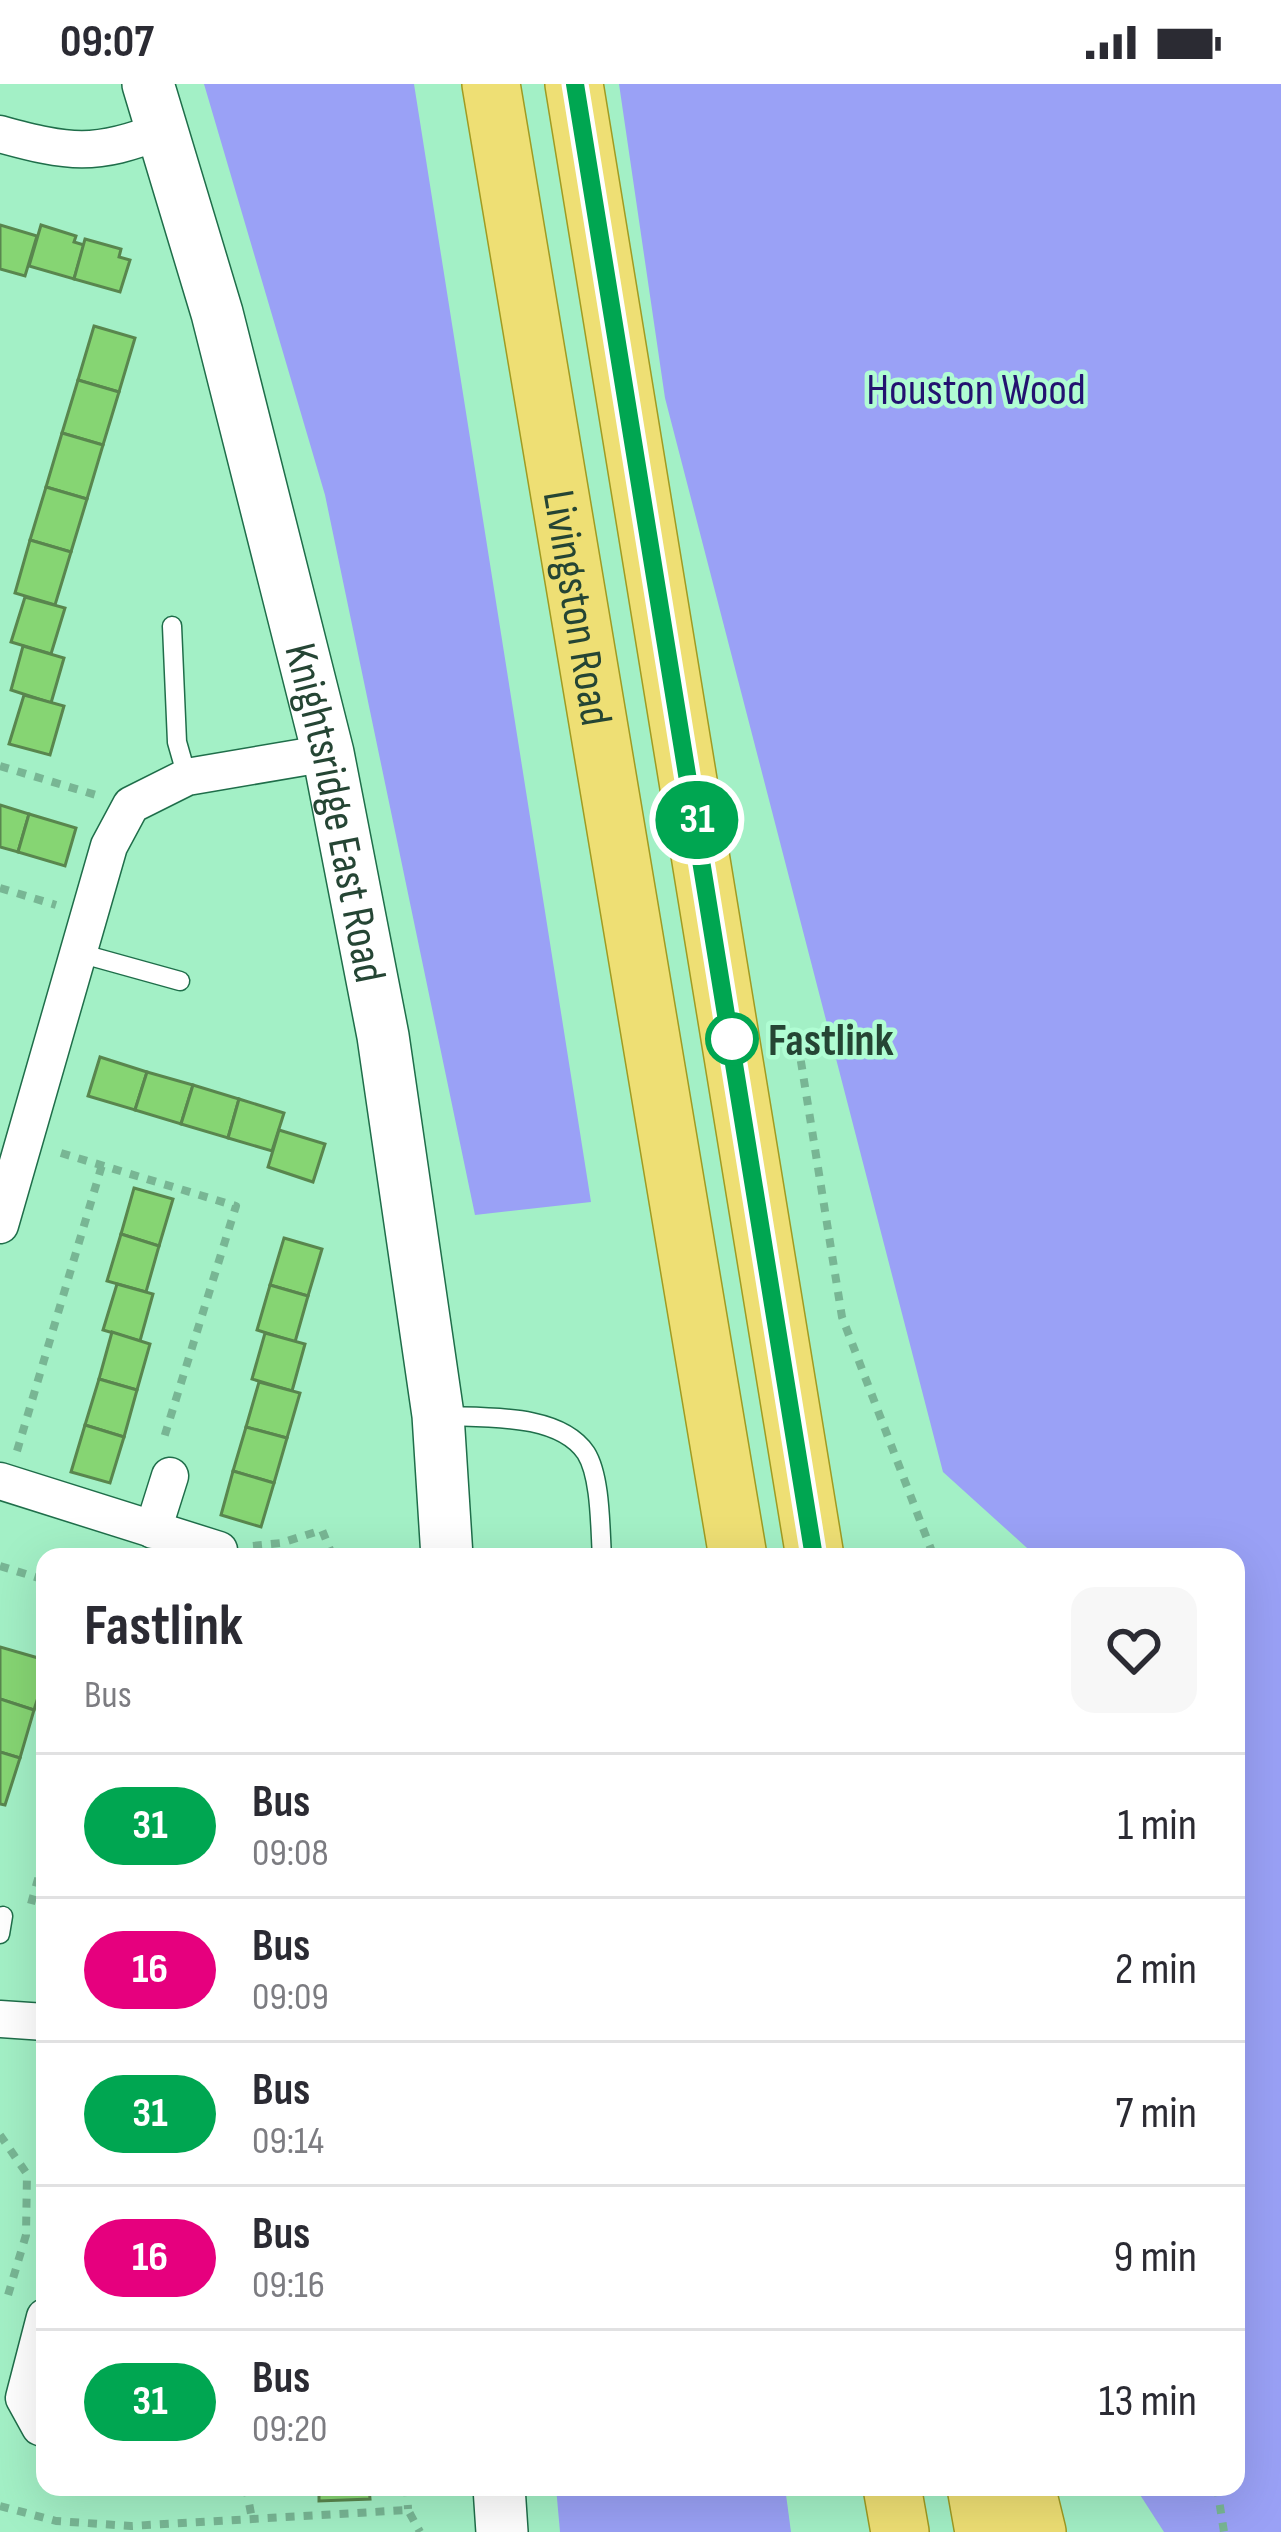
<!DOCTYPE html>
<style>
:root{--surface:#fff;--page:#f7f7f7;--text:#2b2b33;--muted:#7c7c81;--line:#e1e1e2}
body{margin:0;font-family:"Sofia Sans Condensed",sans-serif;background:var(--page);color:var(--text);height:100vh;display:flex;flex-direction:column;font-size:45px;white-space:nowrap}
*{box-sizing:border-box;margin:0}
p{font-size:39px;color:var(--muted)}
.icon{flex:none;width:66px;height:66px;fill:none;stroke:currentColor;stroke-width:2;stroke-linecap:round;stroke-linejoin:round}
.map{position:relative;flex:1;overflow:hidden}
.drawer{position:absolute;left:36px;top:1464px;width:1209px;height:948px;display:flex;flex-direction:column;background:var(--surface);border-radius:24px;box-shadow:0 12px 48px #0002}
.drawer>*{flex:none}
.badge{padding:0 24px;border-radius:39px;font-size:42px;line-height:78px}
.map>.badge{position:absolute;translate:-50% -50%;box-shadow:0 0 0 6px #fff}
.round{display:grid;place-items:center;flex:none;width:126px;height:126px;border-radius:24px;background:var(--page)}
.summary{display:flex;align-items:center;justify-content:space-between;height:204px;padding:0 48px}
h1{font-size:57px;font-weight:700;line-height:90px}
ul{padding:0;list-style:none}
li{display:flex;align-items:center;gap:36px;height:144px;padding:0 48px;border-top:3px solid var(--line)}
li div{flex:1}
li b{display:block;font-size:45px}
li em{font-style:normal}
li .badge{min-width:132px;font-weight:700;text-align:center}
.status{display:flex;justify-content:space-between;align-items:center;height:84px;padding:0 60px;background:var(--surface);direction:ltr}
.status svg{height:33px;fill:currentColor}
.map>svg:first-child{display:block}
.forest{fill:#9aa1f6}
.building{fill:#86d573;stroke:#59864e;stroke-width:3}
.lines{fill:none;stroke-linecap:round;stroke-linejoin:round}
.lane-casing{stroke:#1f6e4a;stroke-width:21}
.street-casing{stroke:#1f6e4a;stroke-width:39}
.secondary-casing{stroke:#1f6e4a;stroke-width:54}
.primary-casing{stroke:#a09b22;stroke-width:60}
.path{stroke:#78b694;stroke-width:8;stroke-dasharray:9 9;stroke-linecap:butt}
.lane{stroke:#fff;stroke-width:18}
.street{stroke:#fff;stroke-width:36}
.secondary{stroke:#fff;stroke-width:51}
.primary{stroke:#eedf74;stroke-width:57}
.line-casing{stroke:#fff;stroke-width:27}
.line{stroke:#00a651;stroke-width:18}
.stop-dot{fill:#fff;stroke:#00a651;stroke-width:6}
.labels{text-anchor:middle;stroke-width:9;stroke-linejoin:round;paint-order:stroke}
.park-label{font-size:45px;fill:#231270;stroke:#b0fdd3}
.street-label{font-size:45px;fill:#254534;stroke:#b0fdd3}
.stop-label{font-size:45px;font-weight:bold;fill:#254534;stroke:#b0fdd3;text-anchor:start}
</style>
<div class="status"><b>09:07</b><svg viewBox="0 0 49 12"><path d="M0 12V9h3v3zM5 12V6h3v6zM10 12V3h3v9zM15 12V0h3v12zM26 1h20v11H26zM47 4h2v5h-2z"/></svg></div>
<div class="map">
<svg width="1281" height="2448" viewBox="0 0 1281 2448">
<rect width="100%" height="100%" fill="#a3f0c6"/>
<g class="forest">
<path d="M204,0H414L591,1118L475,1131L325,411Z"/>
<path d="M619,0H1281V2448H1164L1135,2403H1236V1473H1037L943,1388L665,314Z"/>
<path d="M556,2403H785L791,2448H560Z"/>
</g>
<g class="building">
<path d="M0,141L37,152L25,192L0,185Z"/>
<path d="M41,141L76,152L74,158L84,161L74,195L29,182Z"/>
<path d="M85,155L121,165L119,173L130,176L120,208L74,195Z"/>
<path d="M94,242L135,254L119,308L78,296Z"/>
<path d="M78,296L119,308L103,361L62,349Z"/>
<path d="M62,349L103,361L87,415L46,403Z"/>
<path d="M46,403L87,415L71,468L30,456Z"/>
<path d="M30,456L71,468L55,521L15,509Z"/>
<path d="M25,513L65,524L51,570L11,558Z"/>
<path d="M23,562L64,574L51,619L11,606Z"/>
<path d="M24,611L64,622L50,671L9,660Z"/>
<path d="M0,721L29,730L18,768L0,763Z"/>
<path d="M29,730L76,744L65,782L18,768Z"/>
<path d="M100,973L147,988L135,1026L88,1012Z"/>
<path d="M147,988L193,1001L181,1040L135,1026Z"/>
<path d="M193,1001L239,1015L228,1054L181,1040Z"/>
<path d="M239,1015L284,1029L272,1067L228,1054Z"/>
<path d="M279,1046L325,1060L313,1098L268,1083Z"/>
<path d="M134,1104L173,1115L159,1162L121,1150Z"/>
<path d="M121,1150L159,1162L146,1208L107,1197Z"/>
<path d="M284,1154L322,1165L308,1212L270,1201Z"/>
<path d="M117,1200L153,1210L140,1257L103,1246Z"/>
<path d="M270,1201L308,1212L295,1258L257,1246Z"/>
<path d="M112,1248L150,1260L137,1306L99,1295Z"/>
<path d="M265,1249L305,1260L292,1307L252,1295Z"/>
<path d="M99,1295L137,1306L124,1353L85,1341Z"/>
<path d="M259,1298L300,1309L287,1354L246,1343Z"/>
<path d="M85,1341L124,1353L110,1399L71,1388Z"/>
<path d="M246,1343L287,1354L274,1399L233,1387Z"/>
<path d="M233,1387L274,1399L261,1443L221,1431Z"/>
<path d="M0,1563L45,1576V1591L34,1626L0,1615Z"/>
<path d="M0,1615L34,1626L20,1674L0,1668Z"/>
<path d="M0,1668L20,1674L5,1721L0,1720Z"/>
<path d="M319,2403H369L370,2415L319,2417Z"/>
</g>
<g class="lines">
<defs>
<g id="lane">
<path d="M172,542L177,658L187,693"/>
<path d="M79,869L180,897"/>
<path d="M443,1332C486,1334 559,1329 586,1369C601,1393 600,1445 602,1473"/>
<path d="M0,1850L3,1832"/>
</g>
<g id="street">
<path d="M0,50C69,69 95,73 163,46"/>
<path d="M0,1141L109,762L131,721L187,693L328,669"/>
<path d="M0,1397L219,1466"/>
<path d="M153,1446L170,1392"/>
<path d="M0,1935L45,1938"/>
<path d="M45,2233L24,2314L40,2343L45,2345"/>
</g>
<g id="secondary">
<path id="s1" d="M148,0L217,229L328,669L383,952L438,1331L447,1473"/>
<path d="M499,2403L502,2448"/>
</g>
<g id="primary">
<path id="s2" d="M491,0L738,1473"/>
<path d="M574,0L815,1473"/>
<path d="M892,2403L900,2448"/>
<path d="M976,2403L984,2448"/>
<path d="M1026,2403L1037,2448"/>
</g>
</defs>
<use href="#lane" class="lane-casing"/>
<use href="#street" class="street-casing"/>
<use href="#secondary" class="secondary-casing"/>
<use href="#primary" class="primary-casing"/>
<g class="path">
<path d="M0,682L96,711"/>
<path d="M0,804L56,821"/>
<path d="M798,959L842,1233L934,1473"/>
<path d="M61,1069L236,1122L163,1357"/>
<path d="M17,1367L102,1081"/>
<path d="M253,1462L281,1459L322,1446L333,1473"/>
<path d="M0,1482L45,1496"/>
<path d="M31,1820L45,1770"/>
<path d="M0,2051L27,2090L26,2151L6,2218"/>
<path d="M246,2403L252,2435"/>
<path d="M407,2403L408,2425"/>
<path d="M1217,2403L1224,2448"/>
<path d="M0,2422L56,2437L131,2442L408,2426L420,2448"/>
</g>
<use href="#lane" class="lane"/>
<use href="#street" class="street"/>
<use href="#secondary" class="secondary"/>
<use href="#primary" class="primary"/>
</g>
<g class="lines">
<defs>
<path id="line" d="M575,0L814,1473"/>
</defs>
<use href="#line" class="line-casing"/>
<use href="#line" class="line"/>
</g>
<circle class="stop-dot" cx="732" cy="955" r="24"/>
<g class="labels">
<g class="park-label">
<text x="976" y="320">Houston Wood</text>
</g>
<g class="street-label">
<text dy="16" stroke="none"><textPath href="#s2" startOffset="531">Livingston Road</textPath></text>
<text dy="16" stroke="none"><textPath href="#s1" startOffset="753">Knightsridge East Road</textPath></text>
</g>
<g class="stop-label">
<text x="768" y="971">Fastlink</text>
</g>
</g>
</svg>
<b class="badge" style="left:697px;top:736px;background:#00a651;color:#fff">31</b>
<section class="drawer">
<div class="summary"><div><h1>Fastlink</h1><p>Bus</p></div><a class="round"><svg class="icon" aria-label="heart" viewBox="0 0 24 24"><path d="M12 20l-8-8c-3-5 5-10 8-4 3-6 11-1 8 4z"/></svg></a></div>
<ul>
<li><span class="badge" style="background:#00a651;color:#fff">31</span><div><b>Bus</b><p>09:08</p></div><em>1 min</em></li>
<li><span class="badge" style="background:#e6007e;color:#fff">16</span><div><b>Bus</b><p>09:09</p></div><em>2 min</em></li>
<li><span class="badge" style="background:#00a651;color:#fff">31</span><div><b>Bus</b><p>09:14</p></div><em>7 min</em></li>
<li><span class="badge" style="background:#e6007e;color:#fff">16</span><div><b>Bus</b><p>09:16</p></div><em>9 min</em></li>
<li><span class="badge" style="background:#00a651;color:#fff">31</span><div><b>Bus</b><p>09:20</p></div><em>13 min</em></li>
</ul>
</section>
</div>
